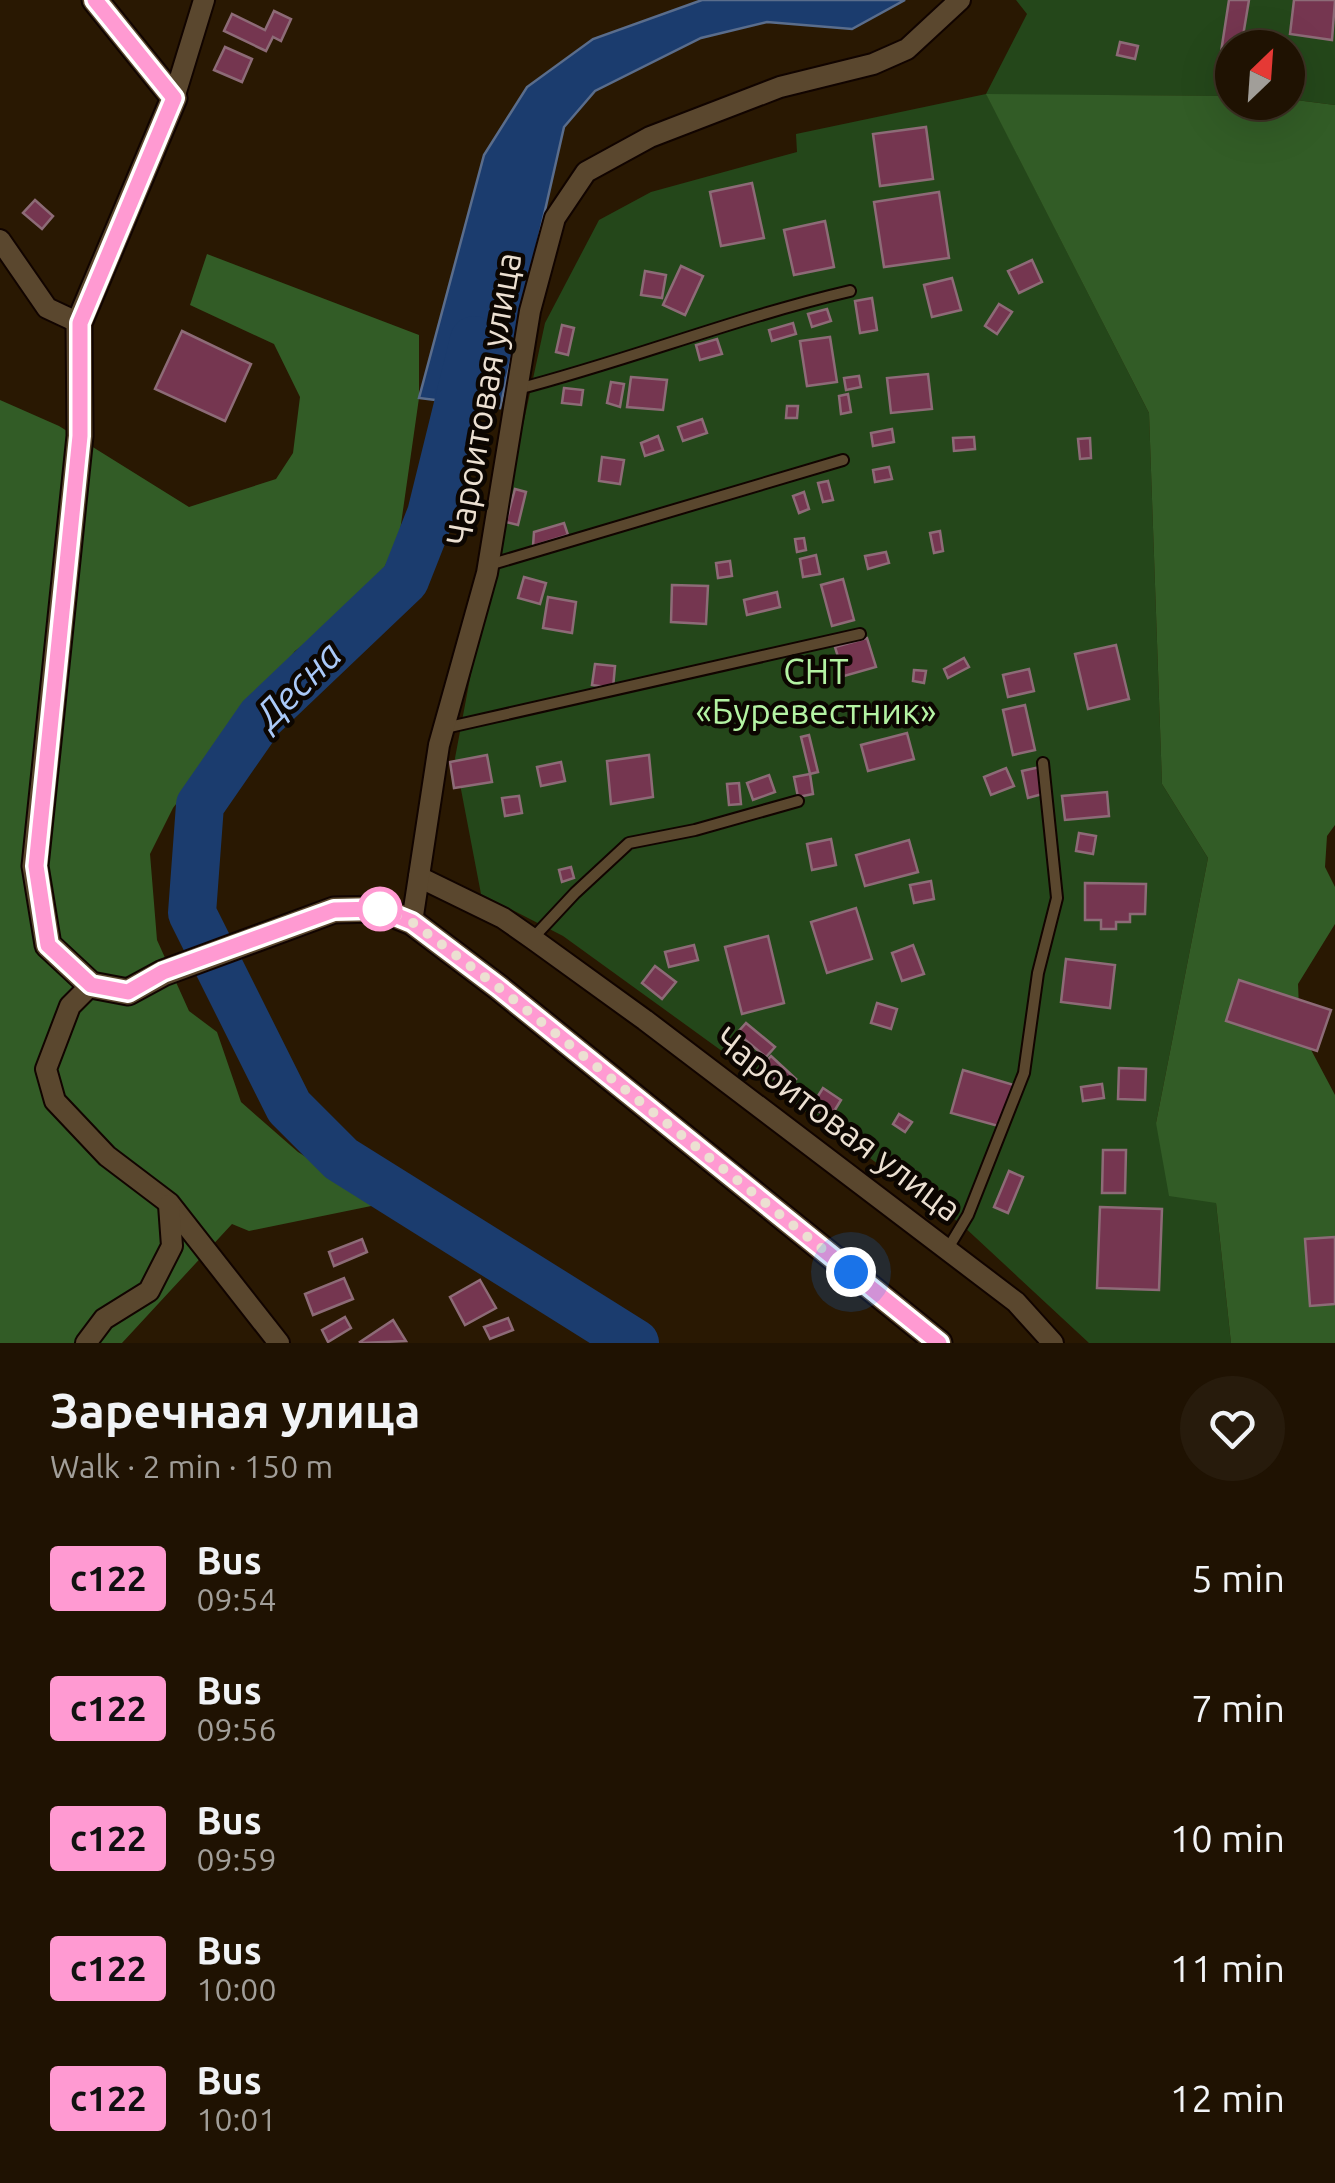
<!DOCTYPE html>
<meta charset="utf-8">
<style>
:root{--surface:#1f1202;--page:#271b0c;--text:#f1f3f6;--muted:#a19e99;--line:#3c3224}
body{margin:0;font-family:Ubuntu,sans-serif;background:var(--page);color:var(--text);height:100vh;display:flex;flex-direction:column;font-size:38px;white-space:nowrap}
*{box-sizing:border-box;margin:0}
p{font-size:32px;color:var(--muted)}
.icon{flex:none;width:55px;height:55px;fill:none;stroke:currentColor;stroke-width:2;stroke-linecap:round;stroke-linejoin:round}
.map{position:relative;height:1343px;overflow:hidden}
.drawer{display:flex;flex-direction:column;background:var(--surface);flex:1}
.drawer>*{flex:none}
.badge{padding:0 20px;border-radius:8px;font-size:35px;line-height:65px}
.needle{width:65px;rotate:25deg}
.buttons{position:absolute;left:1215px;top:30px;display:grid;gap:20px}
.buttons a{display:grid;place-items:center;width:90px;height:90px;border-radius:50%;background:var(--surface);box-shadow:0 10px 40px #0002,0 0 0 2px var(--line);font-size:50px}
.you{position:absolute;width:50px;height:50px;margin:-25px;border:8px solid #fff;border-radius:50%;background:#1a73e8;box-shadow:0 0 0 15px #1a73e833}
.map>.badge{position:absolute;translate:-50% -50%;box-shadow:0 0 0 5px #fff}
.round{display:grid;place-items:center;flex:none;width:105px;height:105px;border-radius:52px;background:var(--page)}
.summary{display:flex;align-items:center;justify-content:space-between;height:170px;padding:0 50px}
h1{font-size:48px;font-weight:700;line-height:75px}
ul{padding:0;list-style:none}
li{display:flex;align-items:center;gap:30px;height:130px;padding:0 50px}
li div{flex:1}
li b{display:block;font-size:38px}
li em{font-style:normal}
li .badge{min-width:110px;font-weight:700;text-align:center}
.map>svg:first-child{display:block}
.green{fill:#24471a}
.forest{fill:#325c26}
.water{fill:#1b3c6e;stroke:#5a6d8c;stroke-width:2.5}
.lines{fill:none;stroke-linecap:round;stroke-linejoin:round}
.river{stroke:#1b3c6e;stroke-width:48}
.building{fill:#753650;stroke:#8d6b77;stroke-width:2.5}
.service-casing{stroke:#110400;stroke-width:14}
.minor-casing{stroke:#110400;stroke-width:24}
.tertiary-casing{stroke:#110400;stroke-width:29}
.service{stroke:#5a472e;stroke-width:10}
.minor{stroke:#5a472e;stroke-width:20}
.tertiary{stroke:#5a472e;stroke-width:25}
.line-casing{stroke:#fff;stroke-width:22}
.line{stroke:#ff9ad2;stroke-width:15}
.walk{stroke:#ece0d2;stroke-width:10;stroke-dasharray:0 18}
.stop-dot{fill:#fff;stroke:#ff9ad2;stroke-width:5}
.labels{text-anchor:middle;stroke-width:9;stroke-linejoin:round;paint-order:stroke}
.street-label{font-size:35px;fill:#ece0d2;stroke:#0c0601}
.park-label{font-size:35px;fill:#b4f3a3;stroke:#0c0601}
.water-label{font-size:38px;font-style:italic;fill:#aac9f8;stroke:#0c0601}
</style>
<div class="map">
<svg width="1335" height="1343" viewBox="0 0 1335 1343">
<rect width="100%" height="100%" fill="#291802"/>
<path class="green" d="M1016,0H1335V105L1288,99V48H1232V96L987,95L1149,413L1162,784L1208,858L1156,1123L1216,1203L1231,1343H1089L961,1224L563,936L481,894L455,758L481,620L545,323L599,220L651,192L797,152L796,134L986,94L1027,14Z"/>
<g class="forest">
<path d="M986,94L1232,96V102H1288V99L1335,105V825L1327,836L1325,867L1335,887V924L1298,984L1300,1029L1335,1095V1343H1231L1216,1203L1169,1196L1156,1123L1208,858L1162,784L1149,413Z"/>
<path d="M207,254L419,335V398L399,538L370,596L295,651L173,808L150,854L157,940L189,1011L217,1032L241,1102L298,1152L381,1204L249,1231L232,1224L122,1343H0V400L59,426L189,507L276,479L293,453L300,397L274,344L190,305Z"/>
</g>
<path class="water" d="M702,0H905L852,29L767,22L701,38L595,91L564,127L500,408L419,398L484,155L527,87L593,39Z"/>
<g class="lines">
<path class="river" d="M474,340L431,514L405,580L261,717L200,805L192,913L289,1107L341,1159L635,1343"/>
</g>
<g class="building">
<path d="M1229,0H1249L1241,48H1232V54L1221,52Z"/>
<path d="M1294,0H1335L1332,40L1290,34Z"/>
<path d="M274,11L291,19L281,41L273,37L266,51L224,31L232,14L265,30Z"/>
<path d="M1120,42L1138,46L1135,59L1117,55Z"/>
<path d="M225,47L252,59L242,82L214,70Z"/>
<path d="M926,127L933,179L880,186L873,134Z"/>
<path d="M752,183L764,238L721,246L710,192Z"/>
<path d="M939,192L949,258L884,267L874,202Z"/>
<path d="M35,200L53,216L42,229L23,213Z"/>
<path d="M825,221L834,267L794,275L784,230Z"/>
<path d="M1032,260L1042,282L1019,293L1008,271Z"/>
<path d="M681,266L703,276L685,315L663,305Z"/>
<path d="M645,271L666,275L662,298L641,295Z"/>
<path d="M952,278L961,310L932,317L924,285Z"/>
<path d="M872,298L877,330L860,333L855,301Z"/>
<path d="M999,304L1012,312L997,334L985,326Z"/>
<path d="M827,309L831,321L812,327L808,314Z"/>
<path d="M793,323L796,334L772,341L769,330Z"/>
<path d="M562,325L574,328L568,355L556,352Z"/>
<path d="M182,331L251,364L225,421L155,389Z"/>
<path d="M830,337L837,382L807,386L800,341Z"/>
<path d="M717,339L722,354L700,360L696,345Z"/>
<path d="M928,374L932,409L891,413L887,378Z"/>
<path d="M859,376L861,387L846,390L844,378Z"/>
<path d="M631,377L667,380L663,410L627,407Z"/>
<path d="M611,382L624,384L620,407L607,403Z"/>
<path d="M564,388L583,390L581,405L562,403Z"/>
<path d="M848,394L851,412L841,414L839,396Z"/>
<path d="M787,406H798L797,418H786Z"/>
<path d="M702,419L707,433L683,441L678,427Z"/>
<path d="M892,429L894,442L873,446L871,433Z"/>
<path d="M658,436L663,450L645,456L641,443Z"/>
<path d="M974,437L975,449L954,451L953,438Z"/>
<path d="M1090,438L1091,458L1080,459L1078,439Z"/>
<path d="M602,457L624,460L620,484L599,481Z"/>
<path d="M889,467L892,479L875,482L873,470Z"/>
<path d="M828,481L833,500L823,502L818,483Z"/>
<path d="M515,489L526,492L518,525L506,522Z"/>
<path d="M804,492L809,509L799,513L793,496Z"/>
<path d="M564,523L568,535L533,546L534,532Z"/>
<path d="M940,531L943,551L934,553L930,533Z"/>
<path d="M804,538L806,550L797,552L795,539Z"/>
<path d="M886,552L889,563L868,569L865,556Z"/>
<path d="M816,555L820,574L803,577L800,559Z"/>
<path d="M730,561L732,576L718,578L716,563Z"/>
<path d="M524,577L546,583L540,604L518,598Z"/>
<path d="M843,579L854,620L832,626L821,585Z"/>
<path d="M672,585L708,586L706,624L671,622Z"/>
<path d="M777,592L780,607L747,615L744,600Z"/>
<path d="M548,597L576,602L572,633L543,628Z"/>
<path d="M867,638L876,667L844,676L835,647Z"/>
<path d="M1116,645L1129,699L1088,709L1075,654Z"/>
<path d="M964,658L969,667L948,678L944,669Z"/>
<path d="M595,664L615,666L613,688L592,685Z"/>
<path d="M1029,669L1034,691L1008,697L1003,675Z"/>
<path d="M914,670L926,671L924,683L913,681Z"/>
<path d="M1025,705L1035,750L1013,755L1003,710Z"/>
<path d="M907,733L914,759L868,771L861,745Z"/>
<path d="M809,735L818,772L810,774L801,737Z"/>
<path d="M487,755L492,782L454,788L450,762Z"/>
<path d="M649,755L653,797L611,804L607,761Z"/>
<path d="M561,762L565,781L541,786L537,767Z"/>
<path d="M1040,767L1046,793L1028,798L1022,771Z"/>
<path d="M1006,768L1014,786L991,795L984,777Z"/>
<path d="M810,774L813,794L798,797L794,777Z"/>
<path d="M769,775L775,792L753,800L747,783Z"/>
<path d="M739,783L741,804L729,805L727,784Z"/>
<path d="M1107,792L1109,816L1065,820L1062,796Z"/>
<path d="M519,796L522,813L505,816L502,798Z"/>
<path d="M1079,833L1096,836L1093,854L1076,851Z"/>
<path d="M831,839L836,865L812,870L807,844Z"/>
<path d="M909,840L918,872L865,886L856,855Z"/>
<path d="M571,867L574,878L562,882L559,870Z"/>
<path d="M931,881L934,899L914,903L910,885Z"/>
<path d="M1085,883L1146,884L1145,914H1130V922H1116V929H1101V920H1085Z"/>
<path d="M856,908L872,959L827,973L811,922Z"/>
<path d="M768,936L784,1003L742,1014L725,947Z"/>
<path d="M694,945L698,960L669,967L665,952Z"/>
<path d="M913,945L924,974L902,981L892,953Z"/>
<path d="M1066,959L1115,965L1110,1008L1061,1002Z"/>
<path d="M655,966L676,982L662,999L642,983Z"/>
<path d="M1239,980L1331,1010L1317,1051L1226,1021Z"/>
<path d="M877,1003L897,1009L891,1029L871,1023Z"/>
<path d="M746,1023L775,1047L766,1057L737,1033Z"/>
<path d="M771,1056L796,1079L785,1089L761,1067Z"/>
<path d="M1119,1068L1146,1069L1145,1100L1118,1099Z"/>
<path d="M963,1070L1014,1085L1002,1127L951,1113Z"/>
<path d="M1102,1084L1104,1098L1083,1101L1081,1087Z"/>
<path d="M823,1088L841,1100L830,1118L811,1107Z"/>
<path d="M899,1114L912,1122L905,1132L893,1124Z"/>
<path d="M1103,1150H1126L1125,1193H1102Z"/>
<path d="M1009,1171L1023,1177L1008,1213L994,1207Z"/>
<path d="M1100,1207L1162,1209L1159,1290L1097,1288Z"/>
<path d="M1335,1237V1304L1310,1306L1305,1239Z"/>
<path d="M362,1239L367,1252L334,1266L329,1252Z"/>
<path d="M344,1278L353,1299L313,1315L305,1294Z"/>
<path d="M480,1280L496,1308L465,1325L450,1297Z"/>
<path d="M345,1317L351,1328L328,1342L322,1330Z"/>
<path d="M508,1318L513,1330L490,1339L484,1327Z"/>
<path d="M393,1320L406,1341L361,1343L360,1342Z"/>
</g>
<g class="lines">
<defs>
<g id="service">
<path d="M518,389C630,360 738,317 850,291"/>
<path d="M489,565L843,460"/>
<path d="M445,728L860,634"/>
<path d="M533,938L575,893L629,843L695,830L798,801"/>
<path d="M947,1250L968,1215L1024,1073L1038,973L1057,898L1043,763"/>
</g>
<g id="minor">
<path d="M174,98L204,0"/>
<path d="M0,240L47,308L79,323"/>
<path d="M419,877L503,918L533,939L645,1020L1016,1302L1053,1343"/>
<path d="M412,922L439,745L487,573L530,311L555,218L586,172L650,137L780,87L873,64L907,49L960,0"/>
<path d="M91,985L70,1006L46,1069L55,1101L107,1156L169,1203L279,1343"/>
<path d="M86,1343L104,1319L149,1291L172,1246L169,1205"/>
</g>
<path id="tertiary" d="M95,0L174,98L79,323L80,436L35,866L48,945L91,985L128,992L163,973L334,910L380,909L412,922L498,987L939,1343"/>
</defs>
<use href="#service" class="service-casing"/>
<use href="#minor" class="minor-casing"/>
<use href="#tertiary" class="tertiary-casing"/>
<use href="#service" class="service"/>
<use href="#minor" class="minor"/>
<use href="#tertiary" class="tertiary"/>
</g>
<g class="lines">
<defs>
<path id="line" d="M95,0L174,98L80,323V436L36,866L48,945L91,985L128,992L163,972L334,910L380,909L412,922L498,987L939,1343"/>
</defs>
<use href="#line" class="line-casing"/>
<use href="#line" class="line"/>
<path class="walk" d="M380,909L412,922L498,987L851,1272"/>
</g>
<circle class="stop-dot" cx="380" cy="909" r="20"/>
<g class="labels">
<g class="street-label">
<text transform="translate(484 399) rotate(-80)" y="12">Чароитовая улица</text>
<text transform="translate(838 1124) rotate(37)" y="12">Чароитовая улица</text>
</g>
<g class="park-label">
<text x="816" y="684">СНТ<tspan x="816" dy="40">«Буревестник»</tspan></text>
</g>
<g class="water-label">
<text transform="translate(298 685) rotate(-45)" y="13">Десна</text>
</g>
</g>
</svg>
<div class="buttons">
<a><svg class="needle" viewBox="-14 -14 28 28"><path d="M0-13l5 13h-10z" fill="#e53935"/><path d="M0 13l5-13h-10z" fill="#a19e99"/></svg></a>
</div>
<div class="you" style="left:851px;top:1272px"></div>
</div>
<section class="drawer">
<div class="summary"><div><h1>Заречная улица</h1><p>Walk · 2 min · 150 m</p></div><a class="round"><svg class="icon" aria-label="heart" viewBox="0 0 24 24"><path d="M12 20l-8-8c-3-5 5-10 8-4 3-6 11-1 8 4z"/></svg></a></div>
<ul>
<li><span class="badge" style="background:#ff9ad2;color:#111">с122</span><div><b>Bus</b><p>09:54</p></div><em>5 min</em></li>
<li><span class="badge" style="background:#ff9ad2;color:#111">с122</span><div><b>Bus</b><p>09:56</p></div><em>7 min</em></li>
<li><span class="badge" style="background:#ff9ad2;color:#111">с122</span><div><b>Bus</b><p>09:59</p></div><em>10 min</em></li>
<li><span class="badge" style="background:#ff9ad2;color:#111">с122</span><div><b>Bus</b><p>10:00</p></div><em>11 min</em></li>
<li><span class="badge" style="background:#ff9ad2;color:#111">с122</span><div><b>Bus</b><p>10:01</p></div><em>12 min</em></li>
</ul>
</section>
